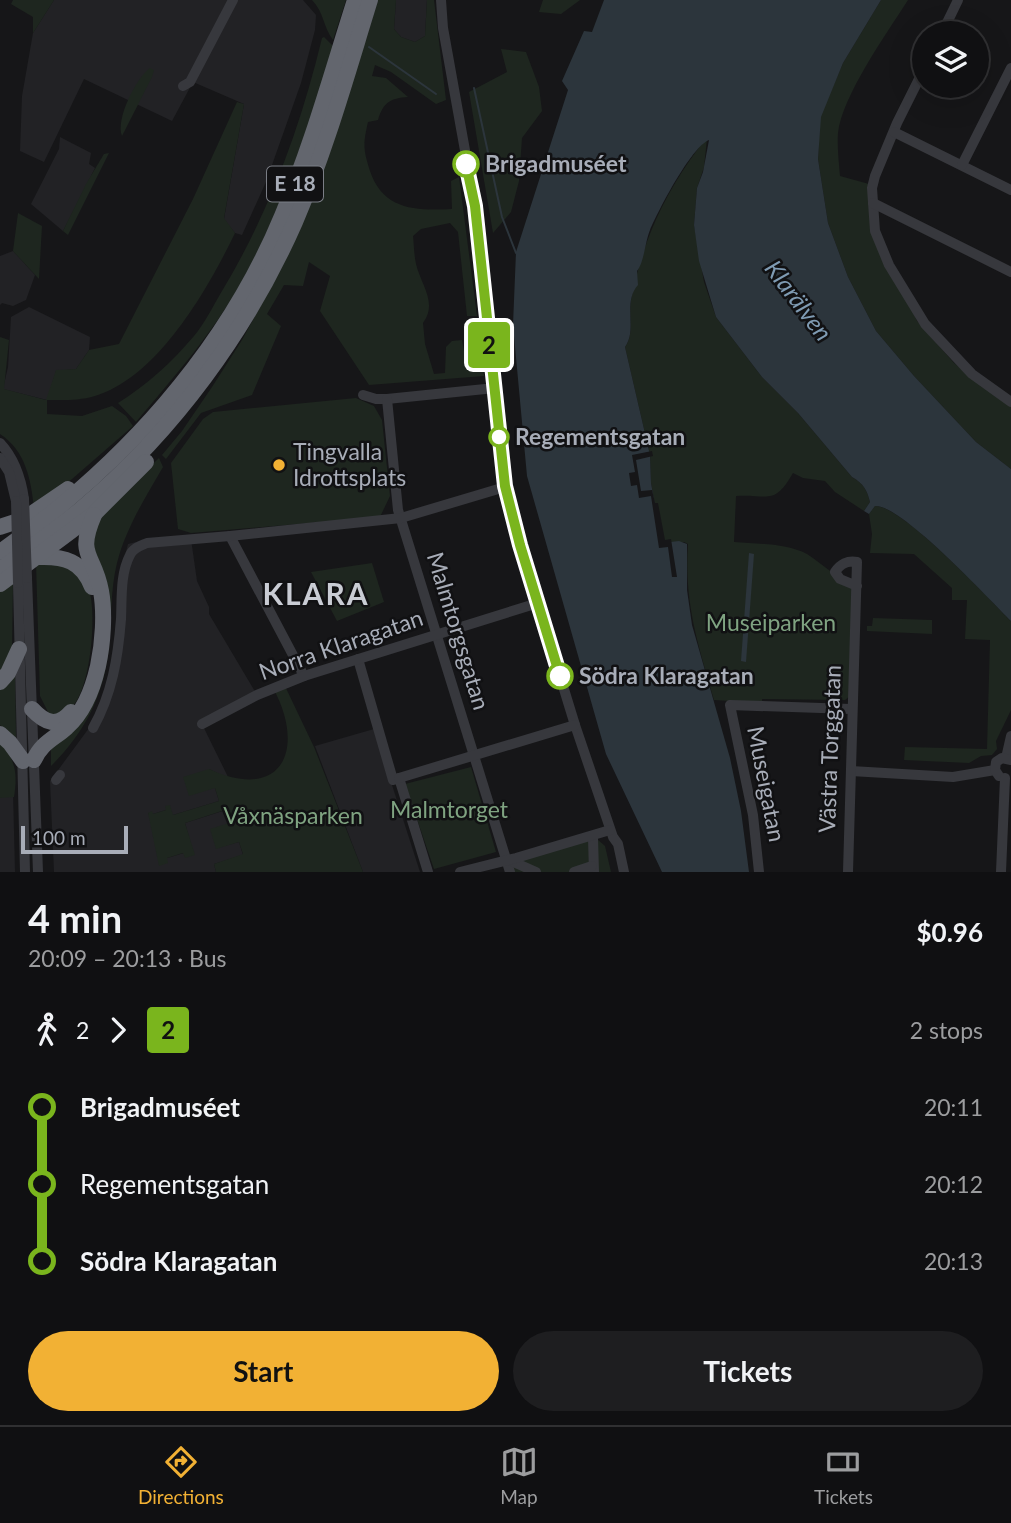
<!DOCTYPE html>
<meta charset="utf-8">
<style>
:root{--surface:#101012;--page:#1e1e20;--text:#f1f3f6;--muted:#9c9d9f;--line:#303032;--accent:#f2b134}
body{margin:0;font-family:Lato,sans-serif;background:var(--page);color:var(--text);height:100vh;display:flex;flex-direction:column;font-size:26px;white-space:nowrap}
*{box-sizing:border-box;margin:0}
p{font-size:23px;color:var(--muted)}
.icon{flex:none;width:38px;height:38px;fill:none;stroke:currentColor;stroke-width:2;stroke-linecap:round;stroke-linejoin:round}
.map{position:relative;height:872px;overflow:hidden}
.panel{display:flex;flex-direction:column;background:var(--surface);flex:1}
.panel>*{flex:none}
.badge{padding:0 14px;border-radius:5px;font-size:24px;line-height:46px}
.tools{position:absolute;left:912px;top:21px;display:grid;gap:14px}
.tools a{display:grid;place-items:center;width:77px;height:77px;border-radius:50%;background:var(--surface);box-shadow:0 7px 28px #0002,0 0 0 2px var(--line);font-size:35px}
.scale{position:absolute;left:21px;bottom:18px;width:107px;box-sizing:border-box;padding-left:7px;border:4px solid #a8adb8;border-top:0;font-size:19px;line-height:24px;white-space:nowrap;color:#a8adb8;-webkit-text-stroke:5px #111113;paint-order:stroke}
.map>.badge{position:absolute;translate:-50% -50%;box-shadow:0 0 0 4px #fff}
.legs{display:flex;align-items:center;gap:10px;height:77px;padding:0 28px;font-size:23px}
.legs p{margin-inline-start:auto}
.head{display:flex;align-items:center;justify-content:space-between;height:119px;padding:0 28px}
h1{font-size:38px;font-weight:700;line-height:52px}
.action{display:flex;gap:14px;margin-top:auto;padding:14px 28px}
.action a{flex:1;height:80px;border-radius:42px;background:var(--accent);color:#111;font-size:28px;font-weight:700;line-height:80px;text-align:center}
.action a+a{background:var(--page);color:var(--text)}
ul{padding:0 28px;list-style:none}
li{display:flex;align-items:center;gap:24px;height:77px;font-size:26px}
li i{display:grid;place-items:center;width:10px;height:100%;margin:0 9px;background:currentColor}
li i::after{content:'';width:18px;height:18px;margin:-9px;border:5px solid;border-radius:50%;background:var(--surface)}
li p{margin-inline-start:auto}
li:first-child i{background:linear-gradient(#0000 50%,currentColor 0)}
li:last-child i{background:linear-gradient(currentColor 50%,#0000 0)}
.tab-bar{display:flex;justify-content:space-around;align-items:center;height:98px;border-top:2px solid var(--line);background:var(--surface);font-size:19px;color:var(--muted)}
.tab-bar a{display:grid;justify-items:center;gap:4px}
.tab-bar .on{color:var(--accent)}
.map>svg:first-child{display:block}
.built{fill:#222225}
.green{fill:#1e261f}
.water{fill:#2c353c}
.pier{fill:#161618}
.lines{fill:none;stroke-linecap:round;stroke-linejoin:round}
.stream{stroke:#2c353c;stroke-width:2}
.minor{stroke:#37383d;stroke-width:10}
.highway{stroke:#63666e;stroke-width:16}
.minor-bridge{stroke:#37383d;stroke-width:10}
.line-1-casing{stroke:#fff;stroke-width:16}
.line-1{stroke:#7ab51d;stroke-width:10}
.stop-1-dot{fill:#fff;stroke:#7ab51d;stroke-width:3.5}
.poi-dot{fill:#f2b134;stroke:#111113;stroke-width:2.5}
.labels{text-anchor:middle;stroke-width:5;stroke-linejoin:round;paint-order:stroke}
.shield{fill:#111113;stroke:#7b7e86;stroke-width:2}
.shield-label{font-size:21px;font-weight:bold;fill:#a8adb8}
.stop-label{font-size:23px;font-weight:bold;fill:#a8adb8;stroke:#111113;text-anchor:start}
.poi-label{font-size:23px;fill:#a8adb8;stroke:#111113;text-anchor:start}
.park-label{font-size:23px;fill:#7fa381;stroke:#111113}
.street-label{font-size:23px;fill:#a8adb8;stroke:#111113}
.water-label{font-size:24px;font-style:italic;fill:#7f9bb3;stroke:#111113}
.district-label{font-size:30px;font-weight:bold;letter-spacing:2px;fill:#c9ccd4;stroke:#111113}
</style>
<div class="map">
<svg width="1011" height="872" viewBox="0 0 1011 872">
<rect width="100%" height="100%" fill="#161618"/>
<g class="built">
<path d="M54,0H303L316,15L315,30L301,83L266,182L242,235L235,233L224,219L244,104L193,82L172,121L84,79L44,162L20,151L22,96L33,33Z"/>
<path d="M396,0H427L425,36L415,42L401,37L394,29Z"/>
<path d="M60,137L91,153L89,164L95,168L63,231L31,204L59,149Z"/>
<path d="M13,251L35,275L26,300L13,306L2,303L0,305V256Z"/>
<path d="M29,307L90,337L89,350L76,369L56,371L47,400L3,389L8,367L11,317Z"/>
<path d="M191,539L197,581L209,607V614L257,695L202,724L229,779L209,769L219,801L173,815L166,810L153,814L148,813L167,858L184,853L194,855L185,823L229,809L232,822L216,848L239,842L243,855L214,864L216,872H54L50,781L92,724L108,690L114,656L120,575L128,544L140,541Z"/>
<path d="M374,729L420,872H363L315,746Z"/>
<path d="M0,785L13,792L15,872H0Z"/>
</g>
<g class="green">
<path d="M13,0H54L33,33V17L11,4Z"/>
<path d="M312,0H346L333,40C323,27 324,12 312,0Z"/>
<path d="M378,0H396L394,29L401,37L415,42L425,36L427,0H434L446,100L436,104L391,72L375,65L372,76L386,78L408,97C390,98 383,103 378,120L368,122C363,144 363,149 370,171C383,210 416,211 452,209L451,181L459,177L477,316H467L458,232L450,223L421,229L413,236C414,245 414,255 416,264C421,285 438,303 423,323L425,344L434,374L445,373L446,347L452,341L462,340L467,367L483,366L484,376L369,385L320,311L330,276L309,262L303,286L284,285L267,314L281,326L252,395L201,413L166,459L162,455L182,431L212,387L242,340L273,283L368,32Z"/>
<path d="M543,0H580L561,14L539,12Z"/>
<path d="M881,0H908C887,33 842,96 838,133C837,147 839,163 840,176L869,184L870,217L917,321L954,363L982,387L1011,402V469L976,442L914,376L876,331L848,277L828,223L818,159L820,117L843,63Z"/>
<path d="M324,37L334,47C307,127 283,208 242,281C213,333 174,377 136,422L118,403C147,385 172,362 194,336C205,323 213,306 222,291C269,213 301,126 322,38Z"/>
<path d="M501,49L526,52L539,87L542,111L522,138L519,181L511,212L493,233L469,92L507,72Z"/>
<path d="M150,68L154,70L152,77L122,136C115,120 136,78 150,68Z"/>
<path d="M237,102L244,104L224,218L235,233C208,289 158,377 95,396C78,401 63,400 47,400V414L82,416L112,406L126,416L133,426L72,479L34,508C31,480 26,451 0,434V337L9,340L4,389L46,400L56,370L76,369L89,350L119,344L193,199Z"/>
<path d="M707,139L704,167L697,188L694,225L704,282L716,317L762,377L798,413L852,477C864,484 867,490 870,502L864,511L835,492L825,481L803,478L793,473C774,506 769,494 736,496L734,542C758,544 786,543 807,554C823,564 836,579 855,583L849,697L845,700L762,699V703L714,700C698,644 684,604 688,544L684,542L662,544L651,483L650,455L625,347C635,333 628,316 631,300C641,248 660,203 690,160C696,152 699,146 707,139Z"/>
<path d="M109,153L68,235L63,231L86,184L104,154Z"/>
<path d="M18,213L42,226L39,279L13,251Z"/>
<path d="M356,398L374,406L382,420L390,496L380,517L191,533L178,529L171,463L203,419L213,412Z"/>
<path d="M159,458L163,467C145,498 126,528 117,563C110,591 112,620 109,649C103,697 85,732 51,766V743L71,728L102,662L91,549L94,525L117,499Z"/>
<path d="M875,506C902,505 989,599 1011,621V710L996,741L997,749L992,755L981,756L969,763L904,760L905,747L987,749L990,640L965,639L967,600H952V588L914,554L870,553L872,534L869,514Z"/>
<path d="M61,561C69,568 84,577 88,587C98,610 91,691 71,708C66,712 56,714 50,716L40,696L36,563Z"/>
<path d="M372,563L384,602L337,621L311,572Z"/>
<path d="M13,580L12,650L0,677V590Z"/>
<path d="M873,618L932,620V634L867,631V626H872Z"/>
<path d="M15,668L16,739L0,725V688Z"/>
<path d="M284,684L314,747L363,872H216L214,864L243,854L239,842L216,849L210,829L232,822L228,809L185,823L195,855L185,858L183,853L167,858L168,863L159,866L148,813L152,811L153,814L166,810L165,806L170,805L173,815L219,801L215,788L189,796L183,777L209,769C283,803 306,748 273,688Z"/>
<path d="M0,740C15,761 18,772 14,797L0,798Z"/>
<path d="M471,767L496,852L434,869L405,784Z"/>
<path d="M598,840L605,846L611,872H514L513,863L576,843Z"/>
</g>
<g class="water">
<path d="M604,0H881L843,63L821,117L818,159L828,223L848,277L876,331L914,376L976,442L1011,469V621C989,599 901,504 875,506L869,514L864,511L870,502C867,490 864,484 852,477L798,413L762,377L716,317L699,261L694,225L697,188L703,172L709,140C691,147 658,211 650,230C645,242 644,263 637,271L638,285C622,303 638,329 625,347L650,455L651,483L662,543L679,541L687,544V590L692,625L730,758L741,811L749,872H662L606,754L527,476L513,325L516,252L568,90L562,81L584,31L592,32Z"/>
<path d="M749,553L754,554L746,662L741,661Z"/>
</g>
<path class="pier" d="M652,451L653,456L636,460L641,491L652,490L655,503H658L665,540L671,539L677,577H672L668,547L659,548L651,496L639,498L637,485L631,486L629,473L635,472L632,455Z"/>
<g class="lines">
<g class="stream">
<path d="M369,47L436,94"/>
<path d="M474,88L502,217L516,253"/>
</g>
<g class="minor">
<path d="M441,0L443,28L475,206L505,487L520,546L575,725L613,837L618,844L624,872"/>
<path d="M942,33L958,0"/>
<path d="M924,69L897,123L875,176L872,188L875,231L889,265L925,324L972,374L1011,402"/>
<path d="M183,86L190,82L233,0"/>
<path d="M894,132L1011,190"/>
<path d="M962,165L1011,68"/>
<path d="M873,203L1011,272"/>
<path d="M363,395L376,399H387L495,388"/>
<path d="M387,399L398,510L510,872"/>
<path d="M0,443C15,459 21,478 24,499"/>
<path d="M0,458L9,472L16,501"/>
<path d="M230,536L304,676"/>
<path d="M27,578L38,872"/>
<path d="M18,583L25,872"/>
<path d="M358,659L393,780L399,778L428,872"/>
<path d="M202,724L257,695L304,676L538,603"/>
<path d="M93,728C112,694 118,658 121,619C122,599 120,574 130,555C133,548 140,546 147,543L230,536L401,518L505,487"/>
<path d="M1006,758L1011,736"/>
<path d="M851,771L953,777L995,770"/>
<path d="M999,776L995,770L996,762L1002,758L1011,760"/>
<path d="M399,778L575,725"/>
<path d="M56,780L60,775"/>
<path d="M593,838L594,872"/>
<path d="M509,860L536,872"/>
<path d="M460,872L516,858L610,830"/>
<path d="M574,872L592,866"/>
<path d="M759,872L753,815L730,705L851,709"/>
<path d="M848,872L857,562C848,560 840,564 835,572L840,579L857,586"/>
<path d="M1001,872L1005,778"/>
</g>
<g class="highway">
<path d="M0,527L24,519L68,489"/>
<path d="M0,552C121,467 225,354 282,216C312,146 332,72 355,0"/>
<path d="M39,557C64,556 82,561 92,587"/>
<path d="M0,570C27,550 55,531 81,509C173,432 247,331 295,222C326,150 347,74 370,0"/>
<path d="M0,584L95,513L146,462"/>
<path d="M0,682L8,673L19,649"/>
<path d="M32,709C45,723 57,728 71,712"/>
<path d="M0,734L10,743L23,761"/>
<path d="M34,760C41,743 54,739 67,727C84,712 93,688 98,666C103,643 105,613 101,591C94,553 76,557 94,515"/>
</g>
<g class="minor-bridge">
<path d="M24,499L27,578"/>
<path d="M16,501L18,583"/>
</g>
</g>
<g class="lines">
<defs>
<path id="line-1" d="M466,164L475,206L505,486L520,545L560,676"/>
</defs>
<use href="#line-1" class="line-1-casing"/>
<use href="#line-1" class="line-1"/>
</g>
<g class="stop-1-dot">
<circle cx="466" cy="164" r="12"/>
<circle cx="499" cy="437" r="9"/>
<circle cx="560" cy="676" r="12"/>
</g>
<circle class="poi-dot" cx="279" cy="465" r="7"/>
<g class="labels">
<rect class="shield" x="267" y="166.5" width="56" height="35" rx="5"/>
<g class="shield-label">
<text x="295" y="191">E 18</text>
</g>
<g class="stop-label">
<text x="485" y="172">Brigadmuséet</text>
<text x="515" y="445">Regementsgatan</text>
<text x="579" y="684">Södra Klaragatan</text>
</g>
<g class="poi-label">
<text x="293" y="460">Tingvalla<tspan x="293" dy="26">Idrottsplats</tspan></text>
</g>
<g class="park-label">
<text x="771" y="631">Museiparken</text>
<text x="449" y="818">Malmtorget</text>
<text x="293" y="824">Våxnäsparken</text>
</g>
<g class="street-label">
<text transform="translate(458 631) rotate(73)" y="8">Malmtorgsgatan</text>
<text transform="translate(341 645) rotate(-19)" y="8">Norra Klaragatan</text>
<text transform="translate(830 749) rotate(-88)" y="8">Västra Torggatan</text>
<text transform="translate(766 784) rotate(79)" y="8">Museigatan</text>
</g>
<g class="water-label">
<text transform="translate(798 301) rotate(53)" y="8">Klarälven</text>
</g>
<g class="district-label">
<text x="316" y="605">KLARA</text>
</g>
</g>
</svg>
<div class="tools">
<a><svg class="icon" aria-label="layers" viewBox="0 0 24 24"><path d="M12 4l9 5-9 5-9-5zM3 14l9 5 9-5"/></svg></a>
</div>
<div class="scale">100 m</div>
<b class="badge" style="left:489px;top:345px;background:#7ab51d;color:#111">2</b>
</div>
<section class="panel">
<div class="head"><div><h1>4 min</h1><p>20:09 – 20:13 · Bus</p></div><b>$0.96</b></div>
<div class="legs"><svg class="icon" aria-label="walk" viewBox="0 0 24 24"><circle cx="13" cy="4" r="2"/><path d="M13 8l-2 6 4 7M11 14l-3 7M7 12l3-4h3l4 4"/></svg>2<svg class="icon" aria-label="forward" viewBox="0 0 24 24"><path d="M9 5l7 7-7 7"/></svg><b class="badge" style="background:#7ab51d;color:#111">2</b><p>2 stops</p></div>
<ul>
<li><i style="color:#7ab51d"></i><b>Brigadmuséet</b><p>20:11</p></li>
<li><i style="color:#7ab51d"></i><span>Regementsgatan</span><p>20:12</p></li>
<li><i style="color:#7ab51d"></i><b>Södra Klaragatan</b><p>20:13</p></li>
</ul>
<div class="action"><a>Start</a><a>Tickets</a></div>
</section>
<nav class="tab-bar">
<a class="on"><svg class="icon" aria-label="directions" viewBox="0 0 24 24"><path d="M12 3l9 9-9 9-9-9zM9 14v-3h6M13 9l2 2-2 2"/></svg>Directions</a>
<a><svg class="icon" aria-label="map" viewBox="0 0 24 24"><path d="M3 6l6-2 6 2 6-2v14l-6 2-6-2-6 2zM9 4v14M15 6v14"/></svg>Map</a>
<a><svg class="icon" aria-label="tickets" viewBox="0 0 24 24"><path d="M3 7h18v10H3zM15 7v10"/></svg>Tickets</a>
</nav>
